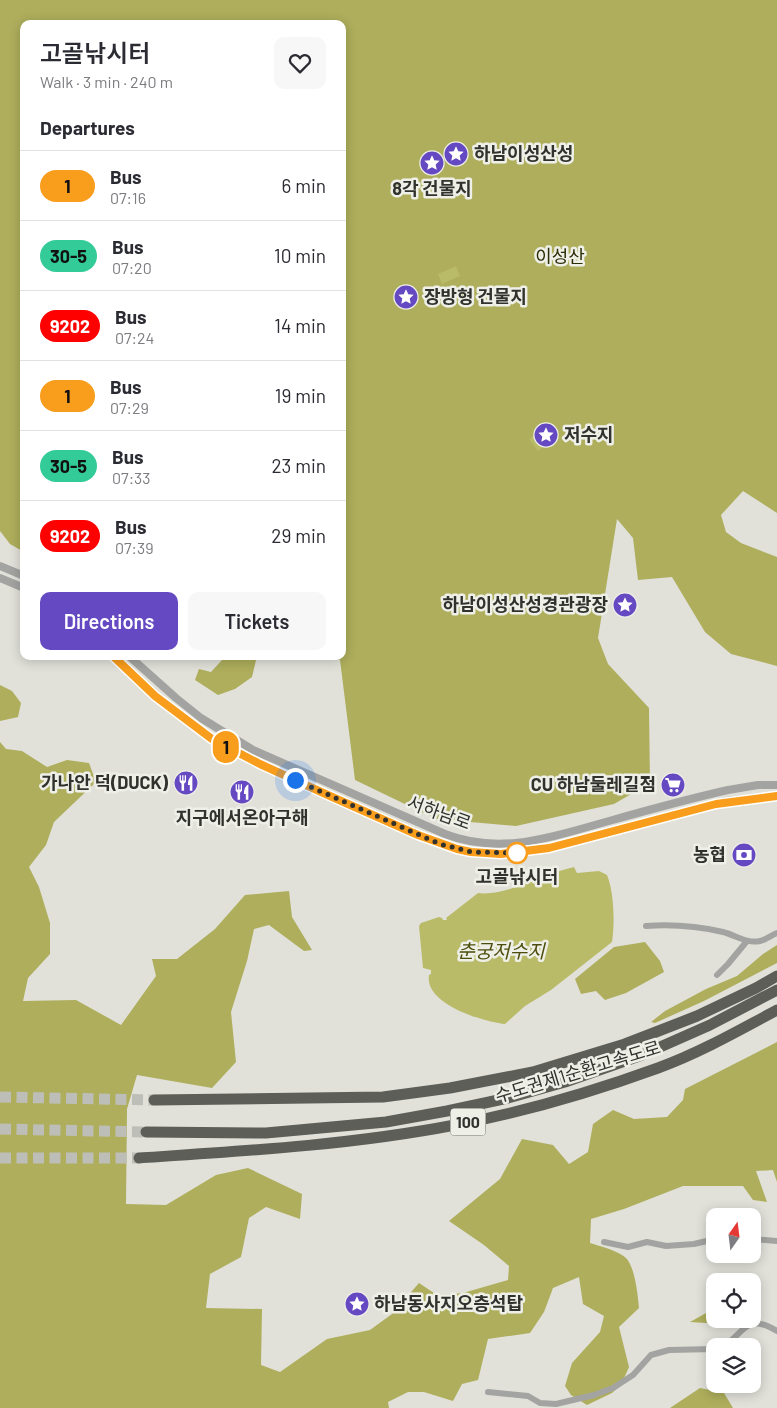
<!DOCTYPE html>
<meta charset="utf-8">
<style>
:root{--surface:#fff;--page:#f7f7f7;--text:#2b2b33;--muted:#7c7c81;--line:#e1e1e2;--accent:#6549c2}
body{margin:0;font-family:Barlow,"Noto Sans KR",sans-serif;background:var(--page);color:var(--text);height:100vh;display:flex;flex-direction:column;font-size:19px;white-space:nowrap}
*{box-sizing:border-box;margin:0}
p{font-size:16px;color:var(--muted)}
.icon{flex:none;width:28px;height:28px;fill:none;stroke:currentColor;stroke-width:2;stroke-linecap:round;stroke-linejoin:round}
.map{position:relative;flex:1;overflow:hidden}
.drawer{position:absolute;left:20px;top:20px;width:326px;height:640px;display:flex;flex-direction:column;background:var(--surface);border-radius:10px;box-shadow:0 2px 12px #0003}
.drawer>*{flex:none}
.badge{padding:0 10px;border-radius:16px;font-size:18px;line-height:32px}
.needle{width:32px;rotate:14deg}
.fabs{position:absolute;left:706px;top:1208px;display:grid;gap:10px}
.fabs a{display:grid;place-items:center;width:55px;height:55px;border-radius:10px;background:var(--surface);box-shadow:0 2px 12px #0003;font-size:25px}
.you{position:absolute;width:25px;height:25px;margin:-12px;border:4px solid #fff;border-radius:50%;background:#1a73e8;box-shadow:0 0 0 8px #1a73e833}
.map>.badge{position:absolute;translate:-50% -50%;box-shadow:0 0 0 2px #fff}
h2{padding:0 20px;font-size:19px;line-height:45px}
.round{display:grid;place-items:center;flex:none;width:52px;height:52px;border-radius:10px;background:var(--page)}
.summary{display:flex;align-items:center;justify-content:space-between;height:85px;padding:0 20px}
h1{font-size:24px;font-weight:600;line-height:38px}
.cta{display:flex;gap:10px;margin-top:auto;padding:10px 20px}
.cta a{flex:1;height:58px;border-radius:10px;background:var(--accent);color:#fff;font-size:20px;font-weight:600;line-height:58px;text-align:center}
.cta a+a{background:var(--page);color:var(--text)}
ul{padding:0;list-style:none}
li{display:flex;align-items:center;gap:15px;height:70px;padding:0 20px;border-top:1px solid var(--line)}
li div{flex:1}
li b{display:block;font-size:19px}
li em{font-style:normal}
li .badge{min-width:55px;font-weight:700;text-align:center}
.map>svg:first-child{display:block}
.forest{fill:#aeae5c}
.water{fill:#babb68}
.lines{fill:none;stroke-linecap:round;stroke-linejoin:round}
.motorway-tunnel{stroke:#bebeb8;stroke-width:11;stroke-dasharray:11 5.5;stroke-linecap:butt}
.minor{stroke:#a3a4a1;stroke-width:6}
.tertiary{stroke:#a3a4a1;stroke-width:8}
.motorway{stroke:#5e5e58;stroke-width:11}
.line-casing{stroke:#fff;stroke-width:11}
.line{stroke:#f99d1c;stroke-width:8}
.walk{stroke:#31312e;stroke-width:5;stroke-dasharray:0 9}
.stop-dot{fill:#fff;stroke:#f99d1c;stroke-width:2.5}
.labels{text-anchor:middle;stroke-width:5;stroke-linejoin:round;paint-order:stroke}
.shield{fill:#eeefe7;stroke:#6a6a66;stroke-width:1}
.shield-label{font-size:16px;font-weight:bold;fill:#31312e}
.poi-label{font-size:18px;font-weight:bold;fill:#31312e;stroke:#eeefe7;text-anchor:start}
.park-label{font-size:18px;fill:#2c2c07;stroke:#eeefe7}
.street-label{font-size:18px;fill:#31312e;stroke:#eeefe7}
.stop-label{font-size:18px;font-weight:bold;fill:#31312e;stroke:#eeefe7}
.water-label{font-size:19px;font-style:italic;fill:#4d4d0d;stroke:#eeefe7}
</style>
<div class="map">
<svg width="777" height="1408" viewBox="0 0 777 1408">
<rect width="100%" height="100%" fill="#e1e1da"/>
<g class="forest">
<path d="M0,0H777V513L743,491L721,515L726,532L741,543L777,557V666L731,654L705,632L672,577L638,580L633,538L617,519L598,638L608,664L649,708L650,783L614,804L516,826L436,819L355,780L340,660L333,656H342V24H24V552L10,544L0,531Z"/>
<path d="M223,656H257L252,677L235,689L218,695L195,680L199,669L211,672L222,660Z"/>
<path d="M0,685L12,691L21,703L18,717L0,721Z"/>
<path d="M0,742L6,749L22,751L47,767L67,760L89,763L96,782L54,822L46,845L29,867L39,887L50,923V954L28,978L23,1001L76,1000L121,1025L156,976L152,959H177L215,929L245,895L289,891L292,917L312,950L304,951L269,925L254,929L247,961L231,1012L236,1062L212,1088L137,1075L127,1109L126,1204L166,1205L216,1175L248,1168L302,1194L300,1219L266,1207L249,1218L241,1257L210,1274L206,1308L262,1309L261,1365L280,1372L327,1339L370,1330L392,1314L419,1283L437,1295L463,1293L508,1280L509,1266L484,1245L449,1221L500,1179L522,1139L553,1145L569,1164L588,1152L593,1124L613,1110L634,1119L667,1117L683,1100L685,1089L777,1042V1182L773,1170L756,1171L767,1202L753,1200L743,1186H683L624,1209L591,1219L590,1243C600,1246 619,1251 626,1258C635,1267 638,1296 639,1308L619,1327L629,1367L621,1385L612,1393L587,1405L571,1395L565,1386L572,1363L600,1332L604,1316L583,1304L579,1277L553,1288L544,1312L530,1333L488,1339L478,1380L462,1384L453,1401L424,1392H408L388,1402L389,1408H0Z"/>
<path d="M645,942L660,961L664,972L626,993L605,1000L596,991L581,994L575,979L614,947Z"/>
<path d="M777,945V963L704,1001L655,1023L651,1022L665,1011L706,989L737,976L763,954Z"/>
<path d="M715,1308V1319H722L723,1324L690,1322Z"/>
<path d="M700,1388L724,1393L733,1408H670Z"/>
</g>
<g class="water">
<path d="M456,266L460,276L442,284L438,274Z"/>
<path d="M548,425L557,437L538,451L529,439Z"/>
<path d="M574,867L577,873L599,871L607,875C614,892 615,923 612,942L551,990L525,1006L505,1024C484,1022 424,1004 429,975L431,974V970L423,968L419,926L421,923L439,917L442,918L443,920H447L446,918L478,893C506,897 545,873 574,867Z"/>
</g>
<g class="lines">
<g class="motorway-tunnel">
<path d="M0,1097L154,1100"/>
<path d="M0,1129L146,1132"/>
<path d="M0,1158H139"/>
</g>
<g class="minor">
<path d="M646,926C673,924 697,926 723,932C735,935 747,944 760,941C765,940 772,935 777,933"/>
<path d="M717,975L728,964L747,941"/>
<path d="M752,1239L777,1241"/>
<path d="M604,1242L628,1247L647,1242L666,1246L694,1244L715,1239"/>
<path d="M724,1346C746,1332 745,1312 777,1331"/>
<path d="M488,1392L528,1396L540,1403L556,1404L594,1395L613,1388L633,1375L651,1355L669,1350L715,1349"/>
</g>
<g class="tertiary">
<path d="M0,566L24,576"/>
<path d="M0,578L24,588"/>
<path d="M113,656L155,696L212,739L260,764L418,835L457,849L471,852L501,854L549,848L706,806L726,801L777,796"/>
<path d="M129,656L176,698L201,718L253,750L445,834C502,856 554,836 609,821C648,810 688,799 728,790L758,785H777"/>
</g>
<g class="motorway">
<path d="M154,1100L383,1097L450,1088L533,1072L625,1044L697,1016L756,988L777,976"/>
<path d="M146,1132L266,1133L386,1122L447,1111L508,1098L565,1082L642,1055L710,1025L777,990"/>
<path d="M139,1158C245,1151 351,1145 455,1125C524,1112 592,1092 658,1068C699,1053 738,1031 777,1010"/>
</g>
</g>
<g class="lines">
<defs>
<path id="line" d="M113,656L155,696L212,739L260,764L330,796L418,835L457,849L471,852L501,854L549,848L716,804L777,796"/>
</defs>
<use href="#line" class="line-casing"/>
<use href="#line" class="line"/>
<path class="walk" d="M295,780L440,844L471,852L517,853"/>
</g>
<defs>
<symbol id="sight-disc" viewBox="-11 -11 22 22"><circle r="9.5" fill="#6549c2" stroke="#eeefe7"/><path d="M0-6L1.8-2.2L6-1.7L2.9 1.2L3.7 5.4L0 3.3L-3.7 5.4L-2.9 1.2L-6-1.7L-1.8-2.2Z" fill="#fff"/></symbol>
<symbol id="restaurant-disc" viewBox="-11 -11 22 22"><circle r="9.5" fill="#6549c2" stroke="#eeefe7"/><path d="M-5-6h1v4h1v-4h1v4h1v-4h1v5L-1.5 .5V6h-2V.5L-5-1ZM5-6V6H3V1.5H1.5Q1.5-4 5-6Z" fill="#fff"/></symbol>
<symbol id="supermarket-disc" viewBox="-11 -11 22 22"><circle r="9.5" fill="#6549c2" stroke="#eeefe7"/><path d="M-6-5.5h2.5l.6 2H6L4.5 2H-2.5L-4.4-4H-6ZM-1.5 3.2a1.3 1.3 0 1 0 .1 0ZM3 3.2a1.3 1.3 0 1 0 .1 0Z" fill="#fff"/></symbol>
<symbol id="bank-disc" viewBox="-11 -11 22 22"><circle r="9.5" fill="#6549c2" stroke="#eeefe7"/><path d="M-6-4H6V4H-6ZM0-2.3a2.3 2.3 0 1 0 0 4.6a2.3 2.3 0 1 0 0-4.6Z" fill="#fff"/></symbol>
</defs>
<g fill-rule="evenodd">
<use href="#sight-disc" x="442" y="140" width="28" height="28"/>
<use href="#sight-disc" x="418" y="149" width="28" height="28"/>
<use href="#sight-disc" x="392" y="283" width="28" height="28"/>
<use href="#sight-disc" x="532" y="421" width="28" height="28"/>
<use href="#sight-disc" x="611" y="591" width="28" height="28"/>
<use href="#restaurant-disc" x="172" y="769" width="28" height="28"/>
<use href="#supermarket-disc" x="659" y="771" width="28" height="28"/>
<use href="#restaurant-disc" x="228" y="778" width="28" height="28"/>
<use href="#bank-disc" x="730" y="841" width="28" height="28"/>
<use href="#sight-disc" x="343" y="1290" width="28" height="28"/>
</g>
<circle class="stop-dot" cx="517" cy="853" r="10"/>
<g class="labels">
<rect class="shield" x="450.5" y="1108.5" width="35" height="27" rx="4"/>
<g class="shield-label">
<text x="468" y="1128">100</text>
</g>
<g class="poi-label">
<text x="474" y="160">하남이성산성</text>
<text x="432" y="195" text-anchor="middle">8각 건물지</text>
<text x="424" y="303">장방형 건물지</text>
<text x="564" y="441">저수지</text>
<text x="608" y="611" text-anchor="end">하남이성산성경관광장</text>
<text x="168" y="789" text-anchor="end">가나안 덕(DUCK)</text>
<text x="656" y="791" text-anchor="end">CU 하남둘레길점</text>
<text x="242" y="824" text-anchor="middle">지구에서온아구해</text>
<text x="726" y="861" text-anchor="end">농협</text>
<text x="374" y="1310">하남동사지오층석탑</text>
</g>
<g class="park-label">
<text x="560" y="263">이성산</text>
</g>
<g class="street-label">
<text transform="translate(439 813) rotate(20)" y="6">서하남로</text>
<text transform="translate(578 1072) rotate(-17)" y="6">수도권제1순환고속도로</text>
</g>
<g class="stop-label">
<text x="517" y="883">고골낚시터</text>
</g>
<g class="water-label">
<text x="501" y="958">춘궁저수지</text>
</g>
</g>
</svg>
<div class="fabs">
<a><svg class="needle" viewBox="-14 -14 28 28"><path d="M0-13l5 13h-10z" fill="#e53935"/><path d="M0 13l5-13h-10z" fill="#7c7c81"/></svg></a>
<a><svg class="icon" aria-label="locate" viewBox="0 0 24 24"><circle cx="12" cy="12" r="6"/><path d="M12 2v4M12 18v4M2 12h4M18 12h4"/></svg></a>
<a><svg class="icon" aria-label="layers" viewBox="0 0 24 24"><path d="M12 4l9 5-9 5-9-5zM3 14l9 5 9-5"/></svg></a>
</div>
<div class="you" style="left:295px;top:780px"></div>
<b class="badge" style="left:226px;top:747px;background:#f99d1c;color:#111">1</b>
<section class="drawer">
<div class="summary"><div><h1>고골낚시터</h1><p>Walk · 3 min · 240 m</p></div><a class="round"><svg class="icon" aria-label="heart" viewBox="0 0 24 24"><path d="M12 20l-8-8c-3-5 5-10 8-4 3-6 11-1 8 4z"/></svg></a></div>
<h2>Departures</h2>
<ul>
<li><span class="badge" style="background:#f99d1c;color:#111">1</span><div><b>Bus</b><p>07:16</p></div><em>6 min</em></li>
<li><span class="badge" style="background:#3c9;color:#111">30-5</span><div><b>Bus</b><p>07:20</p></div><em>10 min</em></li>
<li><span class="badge" style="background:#f00;color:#fff">9202</span><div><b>Bus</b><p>07:24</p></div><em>14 min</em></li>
<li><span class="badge" style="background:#f99d1c;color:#111">1</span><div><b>Bus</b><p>07:29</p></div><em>19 min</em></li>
<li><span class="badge" style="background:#3c9;color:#111">30-5</span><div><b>Bus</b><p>07:33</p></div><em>23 min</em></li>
<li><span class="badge" style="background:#f00;color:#fff">9202</span><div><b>Bus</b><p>07:39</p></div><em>29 min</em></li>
</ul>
<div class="cta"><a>Directions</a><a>Tickets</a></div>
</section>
</div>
